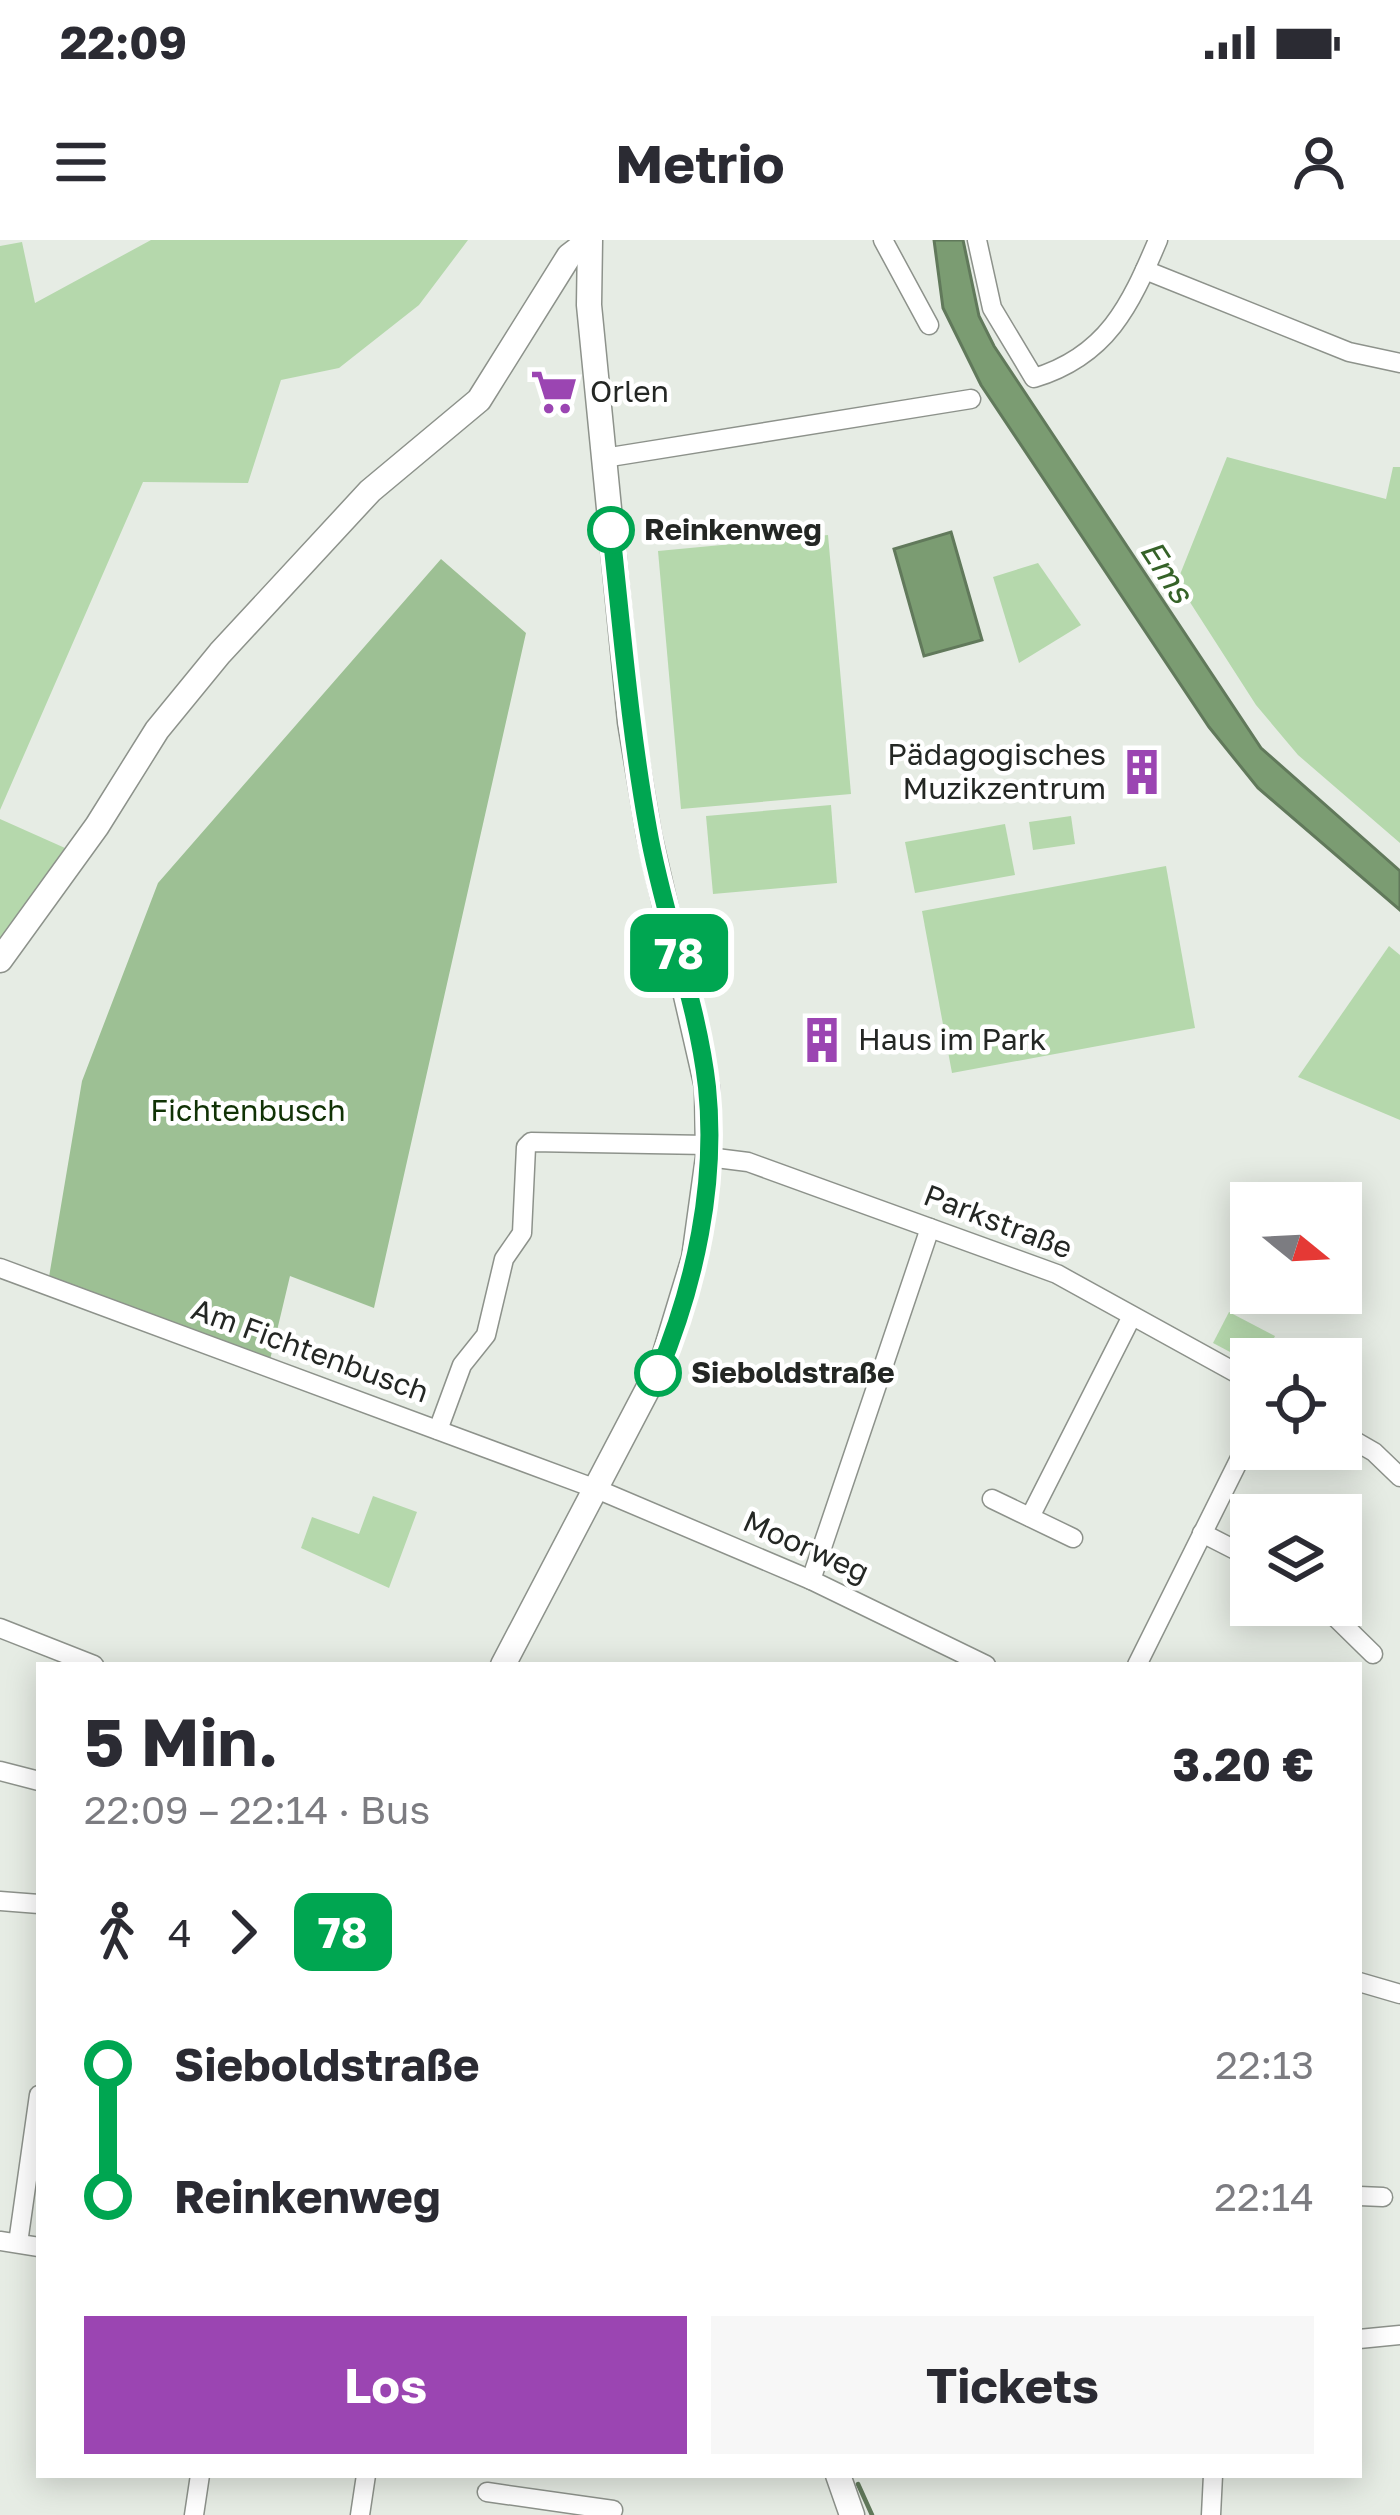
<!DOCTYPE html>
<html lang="de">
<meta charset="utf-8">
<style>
:root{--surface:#fff;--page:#f7f7f7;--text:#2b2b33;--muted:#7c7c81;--accent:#9b45b2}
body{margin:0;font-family:"Golos Text",sans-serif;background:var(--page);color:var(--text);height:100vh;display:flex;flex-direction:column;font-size:45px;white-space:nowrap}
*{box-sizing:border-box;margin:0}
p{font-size:39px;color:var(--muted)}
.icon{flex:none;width:66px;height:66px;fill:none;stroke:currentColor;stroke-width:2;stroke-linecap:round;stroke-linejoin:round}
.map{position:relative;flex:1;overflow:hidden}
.details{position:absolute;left:36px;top:1422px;width:1326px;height:816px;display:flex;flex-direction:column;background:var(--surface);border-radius:0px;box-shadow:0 6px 30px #0003}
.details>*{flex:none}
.badge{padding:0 24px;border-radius:18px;font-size:42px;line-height:78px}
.needle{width:78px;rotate:108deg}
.controls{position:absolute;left:1230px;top:942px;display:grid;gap:24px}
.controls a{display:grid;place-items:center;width:132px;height:132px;border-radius:0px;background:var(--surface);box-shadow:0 6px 30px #0003;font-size:60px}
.map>.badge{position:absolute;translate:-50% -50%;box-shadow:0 0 0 6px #fff}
.legs{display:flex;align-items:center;gap:18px;height:132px;padding:0 48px;font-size:39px}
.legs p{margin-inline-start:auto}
.overview{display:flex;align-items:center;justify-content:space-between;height:204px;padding:0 48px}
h1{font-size:66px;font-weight:700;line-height:90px}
.primary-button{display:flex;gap:24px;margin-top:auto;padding:24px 48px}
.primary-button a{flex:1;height:138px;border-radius:0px;background:var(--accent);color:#fff;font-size:48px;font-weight:700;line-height:138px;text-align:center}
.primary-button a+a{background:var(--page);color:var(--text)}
ul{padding:0 48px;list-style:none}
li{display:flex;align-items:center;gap:42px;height:132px;font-size:45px}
li i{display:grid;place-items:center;width:18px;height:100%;margin:0 15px;background:currentColor}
li i::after{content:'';width:30px;height:30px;margin:-15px;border:9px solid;border-radius:50%;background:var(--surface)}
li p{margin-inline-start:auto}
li:first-child i{background:linear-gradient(#0000 50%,currentColor 0)}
li:last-child i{background:linear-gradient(currentColor 50%,#0000 0)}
.status{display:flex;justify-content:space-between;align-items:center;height:84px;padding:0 60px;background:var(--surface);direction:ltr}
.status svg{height:33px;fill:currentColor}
header{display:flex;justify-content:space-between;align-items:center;height:156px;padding:0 48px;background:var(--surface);font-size:54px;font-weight:700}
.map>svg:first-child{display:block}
.green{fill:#b5d8ac}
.forest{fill:#9dc094}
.water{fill:#7b9c72;stroke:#61795b;stroke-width:3}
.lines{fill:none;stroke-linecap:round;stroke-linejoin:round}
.stream{stroke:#61795b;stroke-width:4.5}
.minor-casing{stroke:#8d928b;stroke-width:21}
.secondary-casing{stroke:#8d928b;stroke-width:27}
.minor{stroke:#fff;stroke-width:18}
.secondary{stroke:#fff;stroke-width:24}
.line-1-casing{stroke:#fff;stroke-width:27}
.line-1{stroke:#00a651;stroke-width:18}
.stop-1-dot{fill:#fff;stroke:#00a651;stroke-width:6}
.labels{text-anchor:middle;stroke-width:9;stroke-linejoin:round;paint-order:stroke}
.poi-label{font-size:30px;fill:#242724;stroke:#fff;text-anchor:start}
.stop-label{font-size:30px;font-weight:bold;fill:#242724;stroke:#fff;text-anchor:start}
.park-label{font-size:30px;fill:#103205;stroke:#fff}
.street-label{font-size:30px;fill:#242724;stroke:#fff}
.water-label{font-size:33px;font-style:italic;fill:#356228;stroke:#fff}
</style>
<div class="status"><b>22:09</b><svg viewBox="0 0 49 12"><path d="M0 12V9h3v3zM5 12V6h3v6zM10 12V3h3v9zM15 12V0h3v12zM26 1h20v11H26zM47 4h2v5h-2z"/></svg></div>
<header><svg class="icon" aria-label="menu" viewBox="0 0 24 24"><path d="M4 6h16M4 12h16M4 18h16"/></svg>Metrio<svg class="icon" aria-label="person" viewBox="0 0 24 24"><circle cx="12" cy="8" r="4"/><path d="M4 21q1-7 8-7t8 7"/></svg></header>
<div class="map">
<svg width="1400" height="2275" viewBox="0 0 1400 2275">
<rect width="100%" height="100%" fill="#e6ece4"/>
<g class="green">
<path d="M151,0H468L419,65L339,128L281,140L248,243L143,242L0,570V6L22,2L35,63Z"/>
<path d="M1227,217L1386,259L1393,227H1400V603L1298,515L1256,465L1177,342Z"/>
<path d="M828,295L851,554L681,569L658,311Z"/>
<path d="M1038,323L1081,385L1019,423L993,337Z"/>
<path d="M831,565L837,643L713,654L706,576Z"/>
<path d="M1071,576L1075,604L1033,610L1029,582Z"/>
<path d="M0,579L65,608L0,702Z"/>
<path d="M1005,584L1015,635L915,653L905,602Z"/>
<path d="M1166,626L1195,788L952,833L922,671Z"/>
<path d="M1389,706L1400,715V880L1298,837Z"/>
<path d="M1229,1072L1275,1096L1265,1116L1251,1123L1213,1103Z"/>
<path d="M373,1256L417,1272L389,1348L301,1308L312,1277L359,1294Z"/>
</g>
<path class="forest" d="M441,319L526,393L374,1068L290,1036L270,1120L49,1037L82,841L158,643Z"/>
<g class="water">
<path d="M934,0H963L979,76L994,106L1261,508L1400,631V670L1258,548L1209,487L981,145L943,68Z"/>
<path d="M951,292L982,400L924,416L894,309Z"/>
</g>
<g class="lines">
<path class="stream" d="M858,2244L872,2275"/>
<defs>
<g id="minor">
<path d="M883,0L929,85"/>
<path d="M977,0L992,68L1034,138C1107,116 1130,66 1158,0"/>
<path d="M1145,30L1349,112L1400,123"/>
<path d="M604,218L971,159"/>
<path d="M708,917L748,922L1057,1034L1251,1141"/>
<path d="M0,1028L599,1250L811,1340L986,1425"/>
<path d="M438,1190L462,1125L486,1095L504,1019L522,993L526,907L531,902L708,905"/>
<path d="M1341,1193L1374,1212L1400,1237"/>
<path d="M992,1259L1073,1298"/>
<path d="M1030,1277L1132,1076"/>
<path d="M1202,1293L1251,1318"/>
<path d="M811,1340L930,988"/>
<path d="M1323,1365L1373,1414"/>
<path d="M0,1388L94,1425"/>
<path d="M1137,1425L1251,1196"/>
<path d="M0,1531L39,1541"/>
<path d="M0,1661L39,1664"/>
<path d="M1359,1742L1400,1754"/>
<path d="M1359,1956L1383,1957"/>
<path d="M0,2001L39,2007"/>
<path d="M18,2003L39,1855"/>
<path d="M1359,2099L1400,2095"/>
<path d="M487,2252L613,2270"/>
<path d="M194,2275L200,2235"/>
<path d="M360,2275L366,2235"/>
<path d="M1211,2275L1213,2235"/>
</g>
<g id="secondary">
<path d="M0,720L97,586L157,490L220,413L370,251L479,160L569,16L589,1"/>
<path d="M503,1425L663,1120L694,1018L708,917L707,847L649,595L630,482L589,65L590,0"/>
<path d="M838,2235L852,2275"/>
</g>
</defs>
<use href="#minor" class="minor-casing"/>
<use href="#secondary" class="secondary-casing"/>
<use href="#minor" class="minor"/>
<use href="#secondary" class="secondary"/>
</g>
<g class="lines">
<defs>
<path id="line-1" d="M611,290C622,390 630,490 648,589C663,676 697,759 707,847C717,943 695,1045 658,1133"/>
</defs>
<use href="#line-1" class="line-1-casing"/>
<use href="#line-1" class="line-1"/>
</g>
<defs>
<symbol id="supermarket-bare" viewBox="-9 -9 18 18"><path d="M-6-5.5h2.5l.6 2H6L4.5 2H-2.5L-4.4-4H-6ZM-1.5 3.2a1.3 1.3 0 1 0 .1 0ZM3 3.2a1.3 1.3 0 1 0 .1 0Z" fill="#9b45b2" stroke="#fff" stroke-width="2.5" paint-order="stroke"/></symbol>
<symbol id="building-bare" viewBox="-9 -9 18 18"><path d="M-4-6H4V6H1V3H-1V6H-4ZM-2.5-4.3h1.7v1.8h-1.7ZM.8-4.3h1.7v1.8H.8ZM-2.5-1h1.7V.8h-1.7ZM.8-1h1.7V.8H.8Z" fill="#9b45b2" stroke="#fff" stroke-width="2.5" paint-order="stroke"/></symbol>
</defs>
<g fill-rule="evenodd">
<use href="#supermarket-bare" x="521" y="119" width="66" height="66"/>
<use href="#building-bare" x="1109" y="499" width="66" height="66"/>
<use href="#building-bare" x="789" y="767" width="66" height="66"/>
</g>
<g class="stop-1-dot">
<circle cx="611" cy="290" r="21"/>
<circle cx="658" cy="1133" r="21"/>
</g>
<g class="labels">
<g class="poi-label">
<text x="590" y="162">Orlen</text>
<text x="1106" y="525" text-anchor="end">Pädagogisches<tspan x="1106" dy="34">Muzikzentrum</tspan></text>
<text x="858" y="810">Haus im Park</text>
</g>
<g class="stop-label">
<text x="644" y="300">Reinkenweg</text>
<text x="691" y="1143">Sieboldstraße</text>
</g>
<g class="park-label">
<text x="248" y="881">Fichtenbusch</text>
</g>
<g class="street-label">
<text transform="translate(998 982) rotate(21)" y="10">Parkstraße</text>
<text transform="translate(310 1111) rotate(20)" y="10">Am Fichtenbusch</text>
<text transform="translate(806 1307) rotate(24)" y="10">Moorweg</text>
</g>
<g class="water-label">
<text transform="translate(1167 331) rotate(57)" y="12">Ems</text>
</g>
</g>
</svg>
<div class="controls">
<a><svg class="needle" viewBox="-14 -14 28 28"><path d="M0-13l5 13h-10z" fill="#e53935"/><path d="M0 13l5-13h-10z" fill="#7c7c81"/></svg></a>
<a><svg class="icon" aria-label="locate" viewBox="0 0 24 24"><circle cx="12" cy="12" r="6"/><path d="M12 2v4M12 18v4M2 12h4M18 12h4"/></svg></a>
<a><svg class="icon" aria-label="layers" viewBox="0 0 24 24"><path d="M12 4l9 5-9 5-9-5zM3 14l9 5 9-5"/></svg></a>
</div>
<b class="badge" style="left:679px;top:713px;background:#00a651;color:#fff">78</b>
<section class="details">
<div class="overview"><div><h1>5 Min.</h1><p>22:09 – 22:14 · Bus</p></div><b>3.20 €</b></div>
<div class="legs"><svg class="icon" aria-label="walk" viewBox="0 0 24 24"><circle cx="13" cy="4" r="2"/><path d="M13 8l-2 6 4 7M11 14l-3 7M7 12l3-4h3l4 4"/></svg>4<svg class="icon" aria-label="forward" viewBox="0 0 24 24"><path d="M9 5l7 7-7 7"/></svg><b class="badge" style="background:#00a651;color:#fff">78</b></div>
<ul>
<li><i style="color:#00a651"></i><b>Sieboldstraße</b><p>22:13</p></li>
<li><i style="color:#00a651"></i><b>Reinkenweg</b><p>22:14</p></li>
</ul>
<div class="primary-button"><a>Los</a><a>Tickets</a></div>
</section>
</div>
